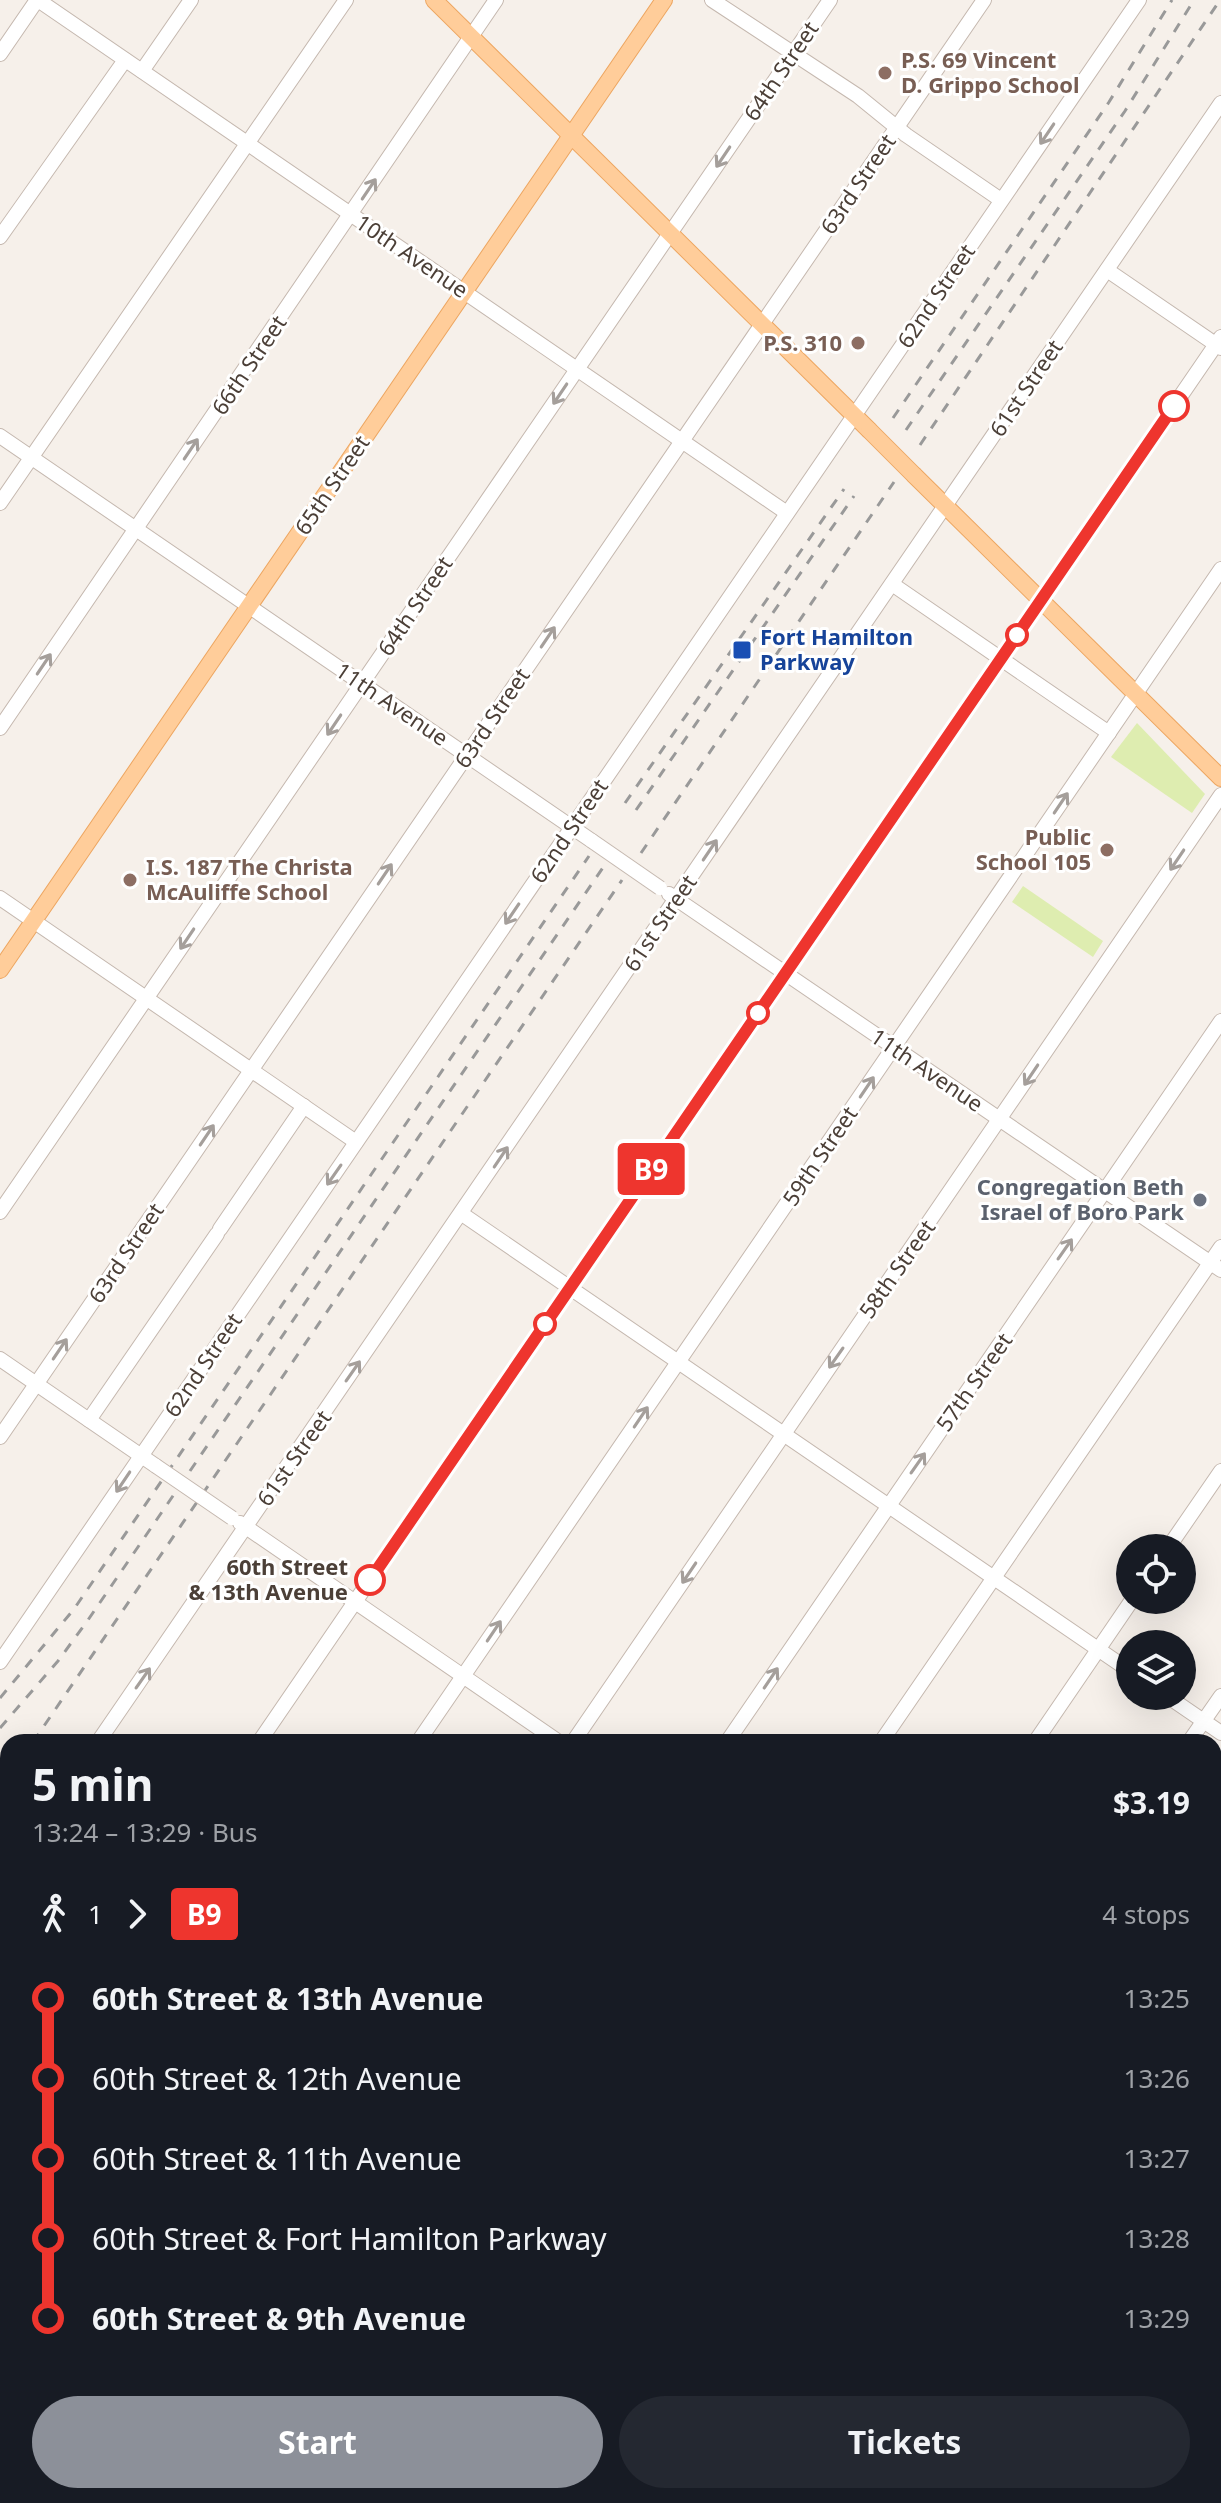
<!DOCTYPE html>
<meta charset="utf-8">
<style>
:root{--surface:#171b24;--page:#242831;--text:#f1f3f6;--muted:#9ea1a6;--accent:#8c9099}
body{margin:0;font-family:"Noto Sans",sans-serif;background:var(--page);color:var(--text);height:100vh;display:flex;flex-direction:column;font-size:30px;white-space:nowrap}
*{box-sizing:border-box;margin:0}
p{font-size:26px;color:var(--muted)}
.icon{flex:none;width:44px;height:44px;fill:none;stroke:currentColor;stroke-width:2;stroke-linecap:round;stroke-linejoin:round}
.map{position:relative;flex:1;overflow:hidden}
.drawer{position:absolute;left:0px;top:1734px;width:1222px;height:770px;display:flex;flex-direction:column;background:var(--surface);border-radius:24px 24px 0 0;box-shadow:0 8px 32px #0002}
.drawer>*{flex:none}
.badge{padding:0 16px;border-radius:6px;font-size:28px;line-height:52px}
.controls{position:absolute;left:1116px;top:1534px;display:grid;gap:16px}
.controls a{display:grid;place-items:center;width:80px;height:80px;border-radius:50%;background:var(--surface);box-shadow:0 8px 32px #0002;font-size:40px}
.map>.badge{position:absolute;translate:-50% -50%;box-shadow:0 0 0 4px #fff}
.legs{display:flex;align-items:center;gap:12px;height:88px;padding:0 32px;font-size:26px}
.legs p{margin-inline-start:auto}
.overview{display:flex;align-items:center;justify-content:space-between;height:136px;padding:0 32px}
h1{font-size:44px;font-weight:700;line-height:60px}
.primary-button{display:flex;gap:16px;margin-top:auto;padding:16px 32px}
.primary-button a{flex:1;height:92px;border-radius:48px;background:var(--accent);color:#fff;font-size:32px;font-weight:700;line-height:92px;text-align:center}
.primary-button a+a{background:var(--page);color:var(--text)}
ul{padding:0 32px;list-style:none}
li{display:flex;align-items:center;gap:28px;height:80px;font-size:30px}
li i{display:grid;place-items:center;width:12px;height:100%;margin:0 10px;background:currentColor}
li i::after{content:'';width:20px;height:20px;margin:-10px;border:6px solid;border-radius:50%;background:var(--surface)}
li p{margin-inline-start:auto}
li:first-child i{background:linear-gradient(#0000 50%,currentColor 0)}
li:last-child i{background:linear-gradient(currentColor 50%,#0000 0)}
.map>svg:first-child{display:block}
.green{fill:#deedb0}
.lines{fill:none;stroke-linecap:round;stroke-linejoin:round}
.minor-casing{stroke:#c5b8af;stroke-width:16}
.major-casing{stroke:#eda661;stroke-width:18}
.minor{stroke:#fff;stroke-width:14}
.major{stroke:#ffcd9a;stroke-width:16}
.rail{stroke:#999;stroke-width:3;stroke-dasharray:10 10;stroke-linecap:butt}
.minor-bridge-casing{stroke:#c5b8af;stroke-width:16;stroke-linecap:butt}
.major-bridge-casing{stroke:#eda661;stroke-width:18;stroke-linecap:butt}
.minor-bridge{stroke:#fff;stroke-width:14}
.major-bridge{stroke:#ffcd9a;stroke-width:16}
.oneway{stroke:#a59f9b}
.line-1-casing{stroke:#fff;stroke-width:18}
.line-1{stroke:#ee352e;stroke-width:12}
.education-dot{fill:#8d6e63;stroke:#fff;stroke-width:3}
.stop-1-dot{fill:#fff;stroke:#ee352e;stroke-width:4}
.transit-dot{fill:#1a4fb4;stroke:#fff;stroke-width:3}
.worship-dot{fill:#6b7280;stroke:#fff;stroke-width:3}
.labels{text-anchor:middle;stroke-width:6;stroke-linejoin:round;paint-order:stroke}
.education-label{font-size:22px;font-weight:bold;fill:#785e54;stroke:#fff;text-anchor:start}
.street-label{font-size:22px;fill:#4b3f37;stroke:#fff}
.transit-label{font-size:22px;font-weight:bold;fill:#164399;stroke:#fff;text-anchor:start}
.worship-label{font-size:22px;font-weight:bold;fill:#5b616d;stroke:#fff;text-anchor:end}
.stop-label{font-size:22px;font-weight:bold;fill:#4b3f37;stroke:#fff;text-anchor:end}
</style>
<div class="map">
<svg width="1221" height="2503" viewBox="0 0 1221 2503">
<rect width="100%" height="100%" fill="#f6f0ea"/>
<g class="green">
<path d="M1137,723L1205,794L1192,813L1111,757Z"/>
<path d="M1023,886L1103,941L1093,957L1012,902Z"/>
</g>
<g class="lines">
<defs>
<g id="minor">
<path d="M38,0L787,513"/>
<path d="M712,0L858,96L906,135L1001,200"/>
<path d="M0,54L37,0"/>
<path d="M142,71L191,0"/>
<path d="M0,237L125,60"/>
<path d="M1107,270L1221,348"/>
<path d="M0,436L592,841"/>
<path d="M0,503L346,0"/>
<path d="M892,584L1109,733"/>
<path d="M0,728L496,0"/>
<path d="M669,894L1221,1270"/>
<path d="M0,898L356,1142"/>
<path d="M0,1212L830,0"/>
<path d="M462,1214L1130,1671"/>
<path d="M220,1229L304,1106"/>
<path d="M0,1359L156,1466"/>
<path d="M89,1420L217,1234"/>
<path d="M0,1437L984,0"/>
<path d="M240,1523L559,1742"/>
<path d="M1168,1548L1221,1471"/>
<path d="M0,1662L1139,0"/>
<path d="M1167,1696L1221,1733"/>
<path d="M98,1742L1221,103"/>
<path d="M259,1742L1221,337"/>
<path d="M418,1742L1221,569"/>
<path d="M573,1742L1221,795"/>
<path d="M727,1742L1221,1021"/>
<path d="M881,1742L1221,1247"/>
<path d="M1035,1742L1132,1600"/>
<path d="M1189,1742L1221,1696"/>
<path d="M0,1863L8,1864"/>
<path d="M0,1884L8,1873"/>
<path d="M1214,1930L1221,1920"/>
<path d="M1214,2004H1221"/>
<path d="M0,2119L8,2107"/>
<path d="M1214,2156L1221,2146"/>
<path d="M1214,2190L1221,2194"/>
<path d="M0,2282L8,2287"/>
<path d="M0,2353L8,2341"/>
<path d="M1214,2382L1221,2372"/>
<path d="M313,2496L323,2503"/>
<path d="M51,2503L56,2496"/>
<path d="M205,2503L210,2496"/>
<path d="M360,2503L364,2496"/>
<path d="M514,2503L518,2496"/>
<path d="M668,2503L673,2496"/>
<path d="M822,2503L827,2496"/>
<path d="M976,2503L981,2496"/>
<path d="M1130,2503L1135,2496"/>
</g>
<g id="major">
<path d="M434,0L869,430"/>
<path d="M914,475L1221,778"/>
<path d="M0,970L664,0"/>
<path d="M0,1820L8,1826"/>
<path d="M987,2496L997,2503"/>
</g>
</defs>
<use href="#minor" class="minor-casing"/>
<use href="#major" class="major-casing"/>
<use href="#minor" class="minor"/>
<use href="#major" class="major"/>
<g class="rail">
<path d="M893,418L1109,102L1172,0"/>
<path d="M906,430L1125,111L1194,0"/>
<path d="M920,445L1220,0"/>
<path d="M625,803L844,489"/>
<path d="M636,810L854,496"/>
<path d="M641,853L894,482"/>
<path d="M0,1698L74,1609L589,856"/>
<path d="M0,1728L58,1661L88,1620L604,866"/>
<path d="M33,1742L622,880"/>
<path d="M0,1797L8,1784"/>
<path d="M0,1849L8,1850"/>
<path d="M0,1862L8,1863"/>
<path d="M0,1875L8,1876"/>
<path d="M1214,1998H1221"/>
<path d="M1214,2011H1221"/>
</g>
<defs>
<g id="minor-bridge">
<path d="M592,841L660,888"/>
<path d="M156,1466L232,1518"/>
</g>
<path id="major-bridge" d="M869,430L914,475"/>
</defs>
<use href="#minor-bridge" class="minor-bridge-casing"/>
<use href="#major-bridge" class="major-bridge-casing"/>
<use href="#minor-bridge" class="minor-bridge"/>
<use href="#major-bridge" class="major-bridge"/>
</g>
<defs><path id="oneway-shaft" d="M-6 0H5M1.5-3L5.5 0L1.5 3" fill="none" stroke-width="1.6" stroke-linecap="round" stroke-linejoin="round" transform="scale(2)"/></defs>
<g class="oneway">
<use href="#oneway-shaft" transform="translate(1047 134) rotate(124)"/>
<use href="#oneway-shaft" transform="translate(723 157) rotate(124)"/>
<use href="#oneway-shaft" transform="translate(369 189) rotate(-56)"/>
<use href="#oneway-shaft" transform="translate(560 394) rotate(124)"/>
<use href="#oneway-shaft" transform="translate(191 449) rotate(-56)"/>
<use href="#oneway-shaft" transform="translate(548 637) rotate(-56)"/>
<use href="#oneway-shaft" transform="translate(44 664) rotate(-56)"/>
<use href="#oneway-shaft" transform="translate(334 725) rotate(124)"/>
<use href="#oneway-shaft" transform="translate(1061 803) rotate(-56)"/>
<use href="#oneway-shaft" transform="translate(710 850) rotate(-56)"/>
<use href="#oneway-shaft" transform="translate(1177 860) rotate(124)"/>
<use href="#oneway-shaft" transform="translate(385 874) rotate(-56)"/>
<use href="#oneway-shaft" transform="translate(512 914) rotate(124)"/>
<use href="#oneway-shaft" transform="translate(187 939) rotate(124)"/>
<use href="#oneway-shaft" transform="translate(1031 1075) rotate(124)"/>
<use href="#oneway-shaft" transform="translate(867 1087) rotate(-56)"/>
<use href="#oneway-shaft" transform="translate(207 1135) rotate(-56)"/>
<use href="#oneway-shaft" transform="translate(501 1157) rotate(-56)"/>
<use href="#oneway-shaft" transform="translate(334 1175) rotate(125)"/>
<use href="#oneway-shaft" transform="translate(1065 1249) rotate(-55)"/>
<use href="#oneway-shaft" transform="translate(60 1349) rotate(-56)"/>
<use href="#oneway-shaft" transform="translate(836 1358) rotate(125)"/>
<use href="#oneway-shaft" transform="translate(353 1371) rotate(-55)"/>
<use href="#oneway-shaft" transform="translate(641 1417) rotate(-56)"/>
<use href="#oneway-shaft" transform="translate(918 1463) rotate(-55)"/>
<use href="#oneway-shaft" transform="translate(123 1482) rotate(124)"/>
<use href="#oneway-shaft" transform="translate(689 1573) rotate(124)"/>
<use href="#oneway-shaft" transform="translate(494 1631) rotate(-56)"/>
<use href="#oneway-shaft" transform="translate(143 1678) rotate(-55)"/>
<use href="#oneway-shaft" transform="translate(771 1678) rotate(-56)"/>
</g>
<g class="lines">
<defs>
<path id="line-1" d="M370,1580L1174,406"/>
</defs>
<use href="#line-1" class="line-1-casing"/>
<use href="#line-1" class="line-1"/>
</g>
<g class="education-dot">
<circle cx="885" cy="73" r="8"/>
<circle cx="858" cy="343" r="8"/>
<circle cx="1107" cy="850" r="8"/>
<circle cx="130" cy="880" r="8"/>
</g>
<g class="stop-1-dot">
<circle cx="1174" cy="406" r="14"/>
<circle cx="1017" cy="635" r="10"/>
<circle cx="758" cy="1013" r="10"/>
<circle cx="545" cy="1324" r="10"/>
<circle cx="370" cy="1580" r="14"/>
</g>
<rect class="transit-dot" x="732" y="640" width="20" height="20" rx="4"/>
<circle class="worship-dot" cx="1200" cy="1200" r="8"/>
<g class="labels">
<g class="education-label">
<text x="901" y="68">P.S. 69 Vincent<tspan x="901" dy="25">D. Grippo School</tspan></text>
<text x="842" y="351" text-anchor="end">P.S. 310</text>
<text x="1091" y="845" text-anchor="end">Public<tspan x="1091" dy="25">School 105</tspan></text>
<text x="146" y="875">I.S. 187 The Christa<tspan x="146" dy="25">McAuliffe School</tspan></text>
</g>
<g class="street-label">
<text transform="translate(781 71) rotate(-56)" y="8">64th Street</text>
<text transform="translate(858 184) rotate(-56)" y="8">63rd Street</text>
<text transform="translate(412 256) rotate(34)" y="8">10th Avenue</text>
<text transform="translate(936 296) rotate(-56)" y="8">62nd Street</text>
<text transform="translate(249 365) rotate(-56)" y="8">66th Street</text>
<text transform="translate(1026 388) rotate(-56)" y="8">61st Street</text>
<text transform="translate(332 485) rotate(-56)" y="8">65th Street</text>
<text transform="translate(415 606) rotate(-56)" y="8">64th Street</text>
<text transform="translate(392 704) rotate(34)" y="8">11th Avenue</text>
<text transform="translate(492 718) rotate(-56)" y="8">63rd Street</text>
<text transform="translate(569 831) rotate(-56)" y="8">62nd Street</text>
<text transform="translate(660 923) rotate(-56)" y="8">61st Street</text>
<text transform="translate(927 1070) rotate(34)" y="8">11th Avenue</text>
<text transform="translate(820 1156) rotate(-56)" y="8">59th Street</text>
<text transform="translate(126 1253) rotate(-56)" y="8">63rd Street</text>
<text transform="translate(897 1269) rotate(-55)" y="8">58th Street</text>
<text transform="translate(203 1365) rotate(-56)" y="8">62nd Street</text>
<text transform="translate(974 1382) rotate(-55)" y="8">57th Street</text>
<text transform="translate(294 1458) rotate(-55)" y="8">61st Street</text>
</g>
<g class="transit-label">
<text x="760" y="645">Fort Hamilton<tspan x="760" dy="25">Parkway</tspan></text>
</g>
<g class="worship-label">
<text x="1184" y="1195">Congregation Beth<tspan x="1184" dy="25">Israel of Boro Park</tspan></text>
</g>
<g class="stop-label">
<text x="348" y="1575">60th Street<tspan x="348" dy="25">&amp; 13th Avenue</tspan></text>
</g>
</g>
</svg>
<div class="controls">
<a><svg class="icon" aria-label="locate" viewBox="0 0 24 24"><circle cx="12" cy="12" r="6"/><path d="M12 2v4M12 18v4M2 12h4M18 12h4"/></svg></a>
<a><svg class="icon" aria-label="layers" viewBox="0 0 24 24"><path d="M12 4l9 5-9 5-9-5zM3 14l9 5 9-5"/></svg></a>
</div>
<b class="badge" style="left:651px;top:1169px;background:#ee352e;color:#fff">B9</b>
<section class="drawer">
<div class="overview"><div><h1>5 min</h1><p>13:24 – 13:29 · Bus</p></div><b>$3.19</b></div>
<div class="legs"><svg class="icon" aria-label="walk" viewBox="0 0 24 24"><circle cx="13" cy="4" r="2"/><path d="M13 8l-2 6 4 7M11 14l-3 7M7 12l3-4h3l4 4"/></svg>1<svg class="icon" aria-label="forward" viewBox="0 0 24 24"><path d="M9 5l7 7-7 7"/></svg><b class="badge" style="background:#ee352e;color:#fff">B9</b><p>4 stops</p></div>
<ul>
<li><i style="color:#ee352e"></i><b>60th Street &amp; 13th Avenue</b><p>13:25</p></li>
<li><i style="color:#ee352e"></i><span>60th Street &amp; 12th Avenue</span><p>13:26</p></li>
<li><i style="color:#ee352e"></i><span>60th Street &amp; 11th Avenue</span><p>13:27</p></li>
<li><i style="color:#ee352e"></i><span>60th Street &amp; Fort Hamilton Parkway</span><p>13:28</p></li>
<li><i style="color:#ee352e"></i><b>60th Street &amp; 9th Avenue</b><p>13:29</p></li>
</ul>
<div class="primary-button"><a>Start</a><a>Tickets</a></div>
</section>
</div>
